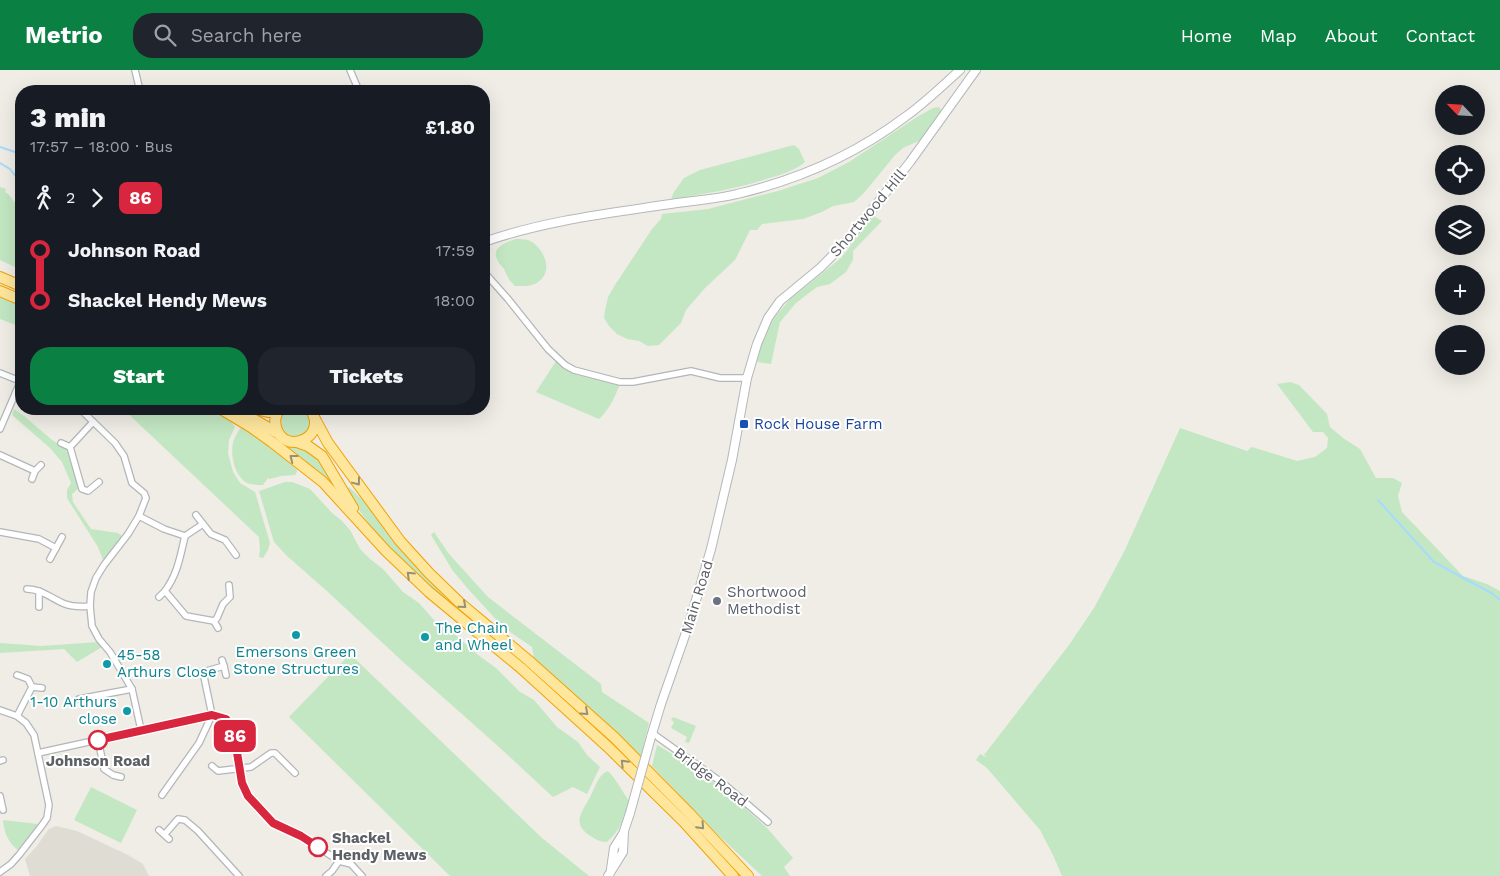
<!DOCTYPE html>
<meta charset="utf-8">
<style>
:root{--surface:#171b24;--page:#20242c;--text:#f1f3f6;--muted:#9ea1a6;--accent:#0b8043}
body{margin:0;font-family:"Work Sans",sans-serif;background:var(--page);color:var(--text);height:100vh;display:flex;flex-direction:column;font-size:19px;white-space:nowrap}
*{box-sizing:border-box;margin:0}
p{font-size:16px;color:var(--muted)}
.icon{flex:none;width:28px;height:28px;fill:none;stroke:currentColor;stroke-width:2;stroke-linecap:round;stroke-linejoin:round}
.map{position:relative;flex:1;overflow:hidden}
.drawer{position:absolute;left:15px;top:15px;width:475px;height:330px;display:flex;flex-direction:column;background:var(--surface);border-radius:20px;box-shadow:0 5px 20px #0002}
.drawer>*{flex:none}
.badge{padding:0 10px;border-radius:8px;font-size:18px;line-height:32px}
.needle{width:32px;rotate:295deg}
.buttons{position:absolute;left:1435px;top:15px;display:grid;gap:10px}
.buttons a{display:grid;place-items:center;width:50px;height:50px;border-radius:50%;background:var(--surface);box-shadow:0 5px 20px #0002;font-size:25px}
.map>.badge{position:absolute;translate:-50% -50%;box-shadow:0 0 0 2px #fff}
.legs{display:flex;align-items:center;gap:8px;height:55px;padding:0 15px;font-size:16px}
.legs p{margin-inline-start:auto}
.head{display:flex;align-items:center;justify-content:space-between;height:85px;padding:0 15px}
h1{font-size:28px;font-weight:800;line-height:38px}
.action{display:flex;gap:10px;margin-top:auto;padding:10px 15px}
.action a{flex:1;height:58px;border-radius:20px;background:var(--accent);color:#fff;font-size:20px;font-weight:800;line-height:58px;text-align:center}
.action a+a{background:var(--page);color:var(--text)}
ul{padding:0 15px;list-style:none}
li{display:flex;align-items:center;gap:18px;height:50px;font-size:19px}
li i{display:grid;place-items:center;width:8px;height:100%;margin:0 6px;background:currentColor}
li i::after{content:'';width:12px;height:12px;margin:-6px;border:4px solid;border-radius:50%;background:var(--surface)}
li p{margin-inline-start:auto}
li:first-child i{background:linear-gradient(#0000 50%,currentColor 0)}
li:last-child i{background:linear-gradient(currentColor 50%,#0000 0)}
header{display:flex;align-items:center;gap:30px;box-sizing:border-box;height:70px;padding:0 25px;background:var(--accent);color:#fff}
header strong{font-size:24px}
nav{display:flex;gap:28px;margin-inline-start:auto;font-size:18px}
.search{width:350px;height:45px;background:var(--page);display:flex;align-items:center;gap:12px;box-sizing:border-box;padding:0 18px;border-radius:20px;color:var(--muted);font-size:19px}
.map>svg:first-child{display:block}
.education{fill:#dfdcd3}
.green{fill:#c3e7c2}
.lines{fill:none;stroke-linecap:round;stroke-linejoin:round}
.stream{stroke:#a6dbff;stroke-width:2}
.minor-casing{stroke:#b3b6ba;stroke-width:8}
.secondary-casing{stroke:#b4b8bd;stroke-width:10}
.trunk-casing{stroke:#f5a100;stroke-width:12}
.minor{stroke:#fff;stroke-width:5.5}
.secondary{stroke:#fff;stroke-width:8}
.trunk{stroke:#fee69c;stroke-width:10}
.secondary-bridge-casing{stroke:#b4b8bd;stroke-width:10;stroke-linecap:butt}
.secondary-bridge{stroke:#fff;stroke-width:8}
.oneway{stroke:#959079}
.line-1-casing{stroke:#fff;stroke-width:11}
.line-1{stroke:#d7263d;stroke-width:8}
.transit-dot{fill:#1a4fb4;stroke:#fff;stroke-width:2}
.worship-dot{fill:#6b7280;stroke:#fff;stroke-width:2}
.culture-dot{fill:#0f9aa8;stroke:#fff;stroke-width:2}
.stop-1-dot{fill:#fff;stroke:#d7263d;stroke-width:2.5}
.labels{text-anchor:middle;stroke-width:4;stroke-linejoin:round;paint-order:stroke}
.street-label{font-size:15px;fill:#5d6166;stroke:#fff}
.transit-label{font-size:15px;fill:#164399;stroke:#fff;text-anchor:start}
.worship-label{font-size:15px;fill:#5b616d;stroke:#fff;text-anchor:start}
.culture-label{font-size:15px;fill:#0d838f;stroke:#fff;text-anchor:start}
.stop-label{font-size:15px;font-weight:bold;fill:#5d6166;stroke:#fff}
</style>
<header>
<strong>Metrio</strong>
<div class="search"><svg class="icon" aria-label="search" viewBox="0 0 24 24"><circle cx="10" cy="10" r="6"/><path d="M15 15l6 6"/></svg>Search here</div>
<nav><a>Home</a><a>Map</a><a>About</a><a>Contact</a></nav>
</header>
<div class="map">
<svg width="1500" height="806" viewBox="0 0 1500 806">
<rect width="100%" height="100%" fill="#efede5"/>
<path class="education" d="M56,756L77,761L128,785L143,794L149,806H30L25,789L36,777L49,759Z"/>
<g class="green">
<path d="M939,37L942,41L923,69L903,78L895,85L864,123L854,132L833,136L822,142L803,149L762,154L757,160H750L735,190L705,218L686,240L681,253L659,275L648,276L639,271L627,269L617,264L609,256L604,248L605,241L608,227L615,215L652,159L661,149L662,144L708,139L778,121L818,108L849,92L917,47L933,38Z"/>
<path d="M794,75L799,79L805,92C794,101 780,105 766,109C735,119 704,124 671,129L674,122L684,108L700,100Z"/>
<path d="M0,117L6,119L5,122C12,125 13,134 21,137L18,149L21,151V193L19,199L0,190Z"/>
<path d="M874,146L882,151L853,181V190L846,202L830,214L817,217L796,233L780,252L771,294L757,292L764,265L775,247L790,229L841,188Z"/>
<path d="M516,169C519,169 524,169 528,170C543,176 555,201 538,212C531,217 523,216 515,216C509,211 507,206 504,199C502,196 498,193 497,189C491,177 507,172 516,169Z"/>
<path d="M0,226L21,235V257L0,249Z"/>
<path d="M556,291L577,305L620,314C615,327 609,340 599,349L536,322Z"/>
<path d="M1290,312L1299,315L1327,344L1330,357L1343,368L1360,379L1376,408H1393L1402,413L1398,426L1402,442L1463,506L1487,514L1500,521V806H1062L1053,785L1040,760L987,698L976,690L980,684L988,688L984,685L1069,575L1094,538L1124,482L1180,358L1247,381L1252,377L1297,391L1315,387L1327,378L1328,368L1323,362H1313L1277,314Z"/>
<path d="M14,339L24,346L52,370L66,379L80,417L72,424L73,432L91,459L118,463L122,466L110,483L103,490L98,477L67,428V420L71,413L62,392L50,378L12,345Z"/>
<path d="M123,339H215L230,348V350L235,357L229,370L228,383L233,402L240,413L255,422L270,473L268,480L263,488L259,487L260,480L259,467Z"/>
<path d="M287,339H304L309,343L310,359L303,366L292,367C280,361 278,349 287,339Z"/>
<path d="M240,358C260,364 281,386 297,400V402L295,405L281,406L270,409L268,408L263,415C258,415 252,415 247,413C235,407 230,385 233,373C234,367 238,363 240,358Z"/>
<path d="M288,377L303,378L316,387L331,413L287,380Z"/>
<path d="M285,412H292L310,419L332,443L342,451L350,460L360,479L370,489L384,500L403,522L419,533L433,549L452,562L478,585L496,598L520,622L534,630L557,657L578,672L587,685L600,697L587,724L573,717L553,727L499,677L401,590L328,522L287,486L274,472L259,421Z"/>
<path d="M349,417L366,433L464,541L588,650L647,707L742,806H740L695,758L394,483C376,463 359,444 347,419Z"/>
<path d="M434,462L449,484L488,527L601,614L602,622L649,653L641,686L534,588L532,577L503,557L469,520L453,501L431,465Z"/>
<path d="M98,572L102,577L77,592L64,579L0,583V573L41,576Z"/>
<path d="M350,584L542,768L589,806H450L289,647Z"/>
<path d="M673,647L696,656L689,673L685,672L687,667L671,658L674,652L671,650Z"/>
<path d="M657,675L684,691L731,725L768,759L793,788L784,797L790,806H762L713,760L652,696Z"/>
<path d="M608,701L614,708L629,731C623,750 622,758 607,772C599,772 595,769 589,765C569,751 586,738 592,723C596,715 599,704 608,701Z"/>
<path d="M91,717L137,740L121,773L74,750Z"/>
<path d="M3,750L38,754L18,780C8,773 4,762 3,750Z"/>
</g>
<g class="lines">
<g class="stream">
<path d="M0,77L21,84"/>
<path d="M0,93L10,99L21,113"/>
<path d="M1378,430L1434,492L1493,524L1500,530"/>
</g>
<defs>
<g id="minor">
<path d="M135,0L140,21"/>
<path d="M350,0L359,21"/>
<path d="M484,202L508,229L548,279L565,295L574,300L620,312H633L691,301L720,308H747"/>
<path d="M0,303L20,311"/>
<path d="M80,339L115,373L124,386L132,413L144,423L146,428L139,446L128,464L104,495L96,508L91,522L90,536L92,556L99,569L110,582L132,619L141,660"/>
<path d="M93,352L70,377L82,419L88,421L99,412"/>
<path d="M0,359L21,310"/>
<path d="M61,373L70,377"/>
<path d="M0,385L35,401"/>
<path d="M32,409L35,401L41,395"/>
<path d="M196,445L203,454"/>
<path d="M139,446L164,459L185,466C180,487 178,503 165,521L186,546L214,551L217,548L223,534L230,527L229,515"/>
<path d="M0,462L39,469L56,478"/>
<path d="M185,466L203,454L211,464L225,470L236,485"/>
<path d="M50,489L62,467"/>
<path d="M27,519C42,519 52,529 65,534C73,537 81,537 90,536"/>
<path d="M159,527L165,521"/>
<path d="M39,537V521"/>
<path d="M214,551L218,558"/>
<path d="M224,596L226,605"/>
<path d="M180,601C188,605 195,603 203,602"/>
<path d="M17,605L28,609L32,617L42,618"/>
<path d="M79,629L132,619"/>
<path d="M0,640L17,646L26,653L34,665L49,735L47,748L43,754L19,785L11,794L0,802"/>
<path d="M17,646L32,617"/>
<path d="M652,663L724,714L768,752"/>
<path d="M98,669L104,699L113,705L121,707"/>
<path d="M38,683L212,645L226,649L232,657L234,664L244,719L248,726L273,753L301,766L339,791L351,794L362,806"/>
<path d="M0,691L3,690"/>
<path d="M212,696L218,701L251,697L271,683H275L295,703"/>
<path d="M162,725L199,673L212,645L203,602L224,596L222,590"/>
<path d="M0,726L3,740"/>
<path d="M159,760L169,769"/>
<path d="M165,764L178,749L185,750L198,761L239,806"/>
<path d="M326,806L332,801L339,791"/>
</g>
<g id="secondary">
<path d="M484,172C546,150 612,143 677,133C697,130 718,129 737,124C797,110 856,84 905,47C925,33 942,16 960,0"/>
<path d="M651,667L661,634L689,554L711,479L732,390L747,308L757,274L768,248L780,231L820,198L847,171L910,92L976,0"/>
<path d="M611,799L614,778L624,762"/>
<path d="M608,806L623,782L624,761L630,743"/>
</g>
<g id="trunk">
<path d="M0,207L21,216"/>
<path d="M0,221L21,230"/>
<path d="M221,339L251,357L272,372L323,412L386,481L429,522L521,598L608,677L684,752L733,806"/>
<path d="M236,339L279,364"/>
<path d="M256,339L268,342L278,341"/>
<path d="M280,339C276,344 274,350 276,357C284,387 330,367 310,339"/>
<path d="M315,349L328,373L400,471L429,503L460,533L528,590L615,668L689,743L748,806"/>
<path d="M297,372L308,376L322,386L353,438"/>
</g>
</defs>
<use href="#minor" class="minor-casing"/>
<use href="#secondary" class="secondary-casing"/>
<use href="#trunk" class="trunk-casing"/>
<use href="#minor" class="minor"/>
<use href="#secondary" class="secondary"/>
<use href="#trunk" class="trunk"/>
<defs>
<path id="secondary-bridge" d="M630,743L651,667"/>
</defs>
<use href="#secondary-bridge" class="secondary-bridge-casing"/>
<use href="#secondary-bridge" class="secondary-bridge"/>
</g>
<defs><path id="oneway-chevron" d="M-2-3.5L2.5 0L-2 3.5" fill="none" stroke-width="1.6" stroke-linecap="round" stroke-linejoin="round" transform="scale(1.25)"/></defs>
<g class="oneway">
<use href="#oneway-chevron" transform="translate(293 388) rotate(-142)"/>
<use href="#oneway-chevron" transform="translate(357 412) rotate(53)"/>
<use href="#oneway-chevron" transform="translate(410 505) rotate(-136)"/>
<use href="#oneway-chevron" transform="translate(463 535) rotate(41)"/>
<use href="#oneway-chevron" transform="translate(585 642) rotate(42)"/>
<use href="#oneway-chevron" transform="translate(624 693) rotate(-135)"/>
<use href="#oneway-chevron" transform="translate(701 756) rotate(47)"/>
</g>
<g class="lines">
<defs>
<path id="line-1" d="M98,670L212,645L226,649L232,657L234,664L242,713L248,726L273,753L301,766L318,777"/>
</defs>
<use href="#line-1" class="line-1-casing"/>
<use href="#line-1" class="line-1"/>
</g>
<rect class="transit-dot" x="739" y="349" width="10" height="10" rx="2.5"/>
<circle class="worship-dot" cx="717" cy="531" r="5"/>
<g class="culture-dot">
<circle cx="296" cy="565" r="5"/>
<circle cx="425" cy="567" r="5"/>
<circle cx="107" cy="594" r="5"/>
<circle cx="127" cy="641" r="5"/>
</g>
<g class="stop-1-dot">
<circle cx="98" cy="670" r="9"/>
<circle cx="318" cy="777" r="9"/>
</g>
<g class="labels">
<g class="street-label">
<text transform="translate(868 143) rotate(-50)" y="5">Shortwood Hill</text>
<text transform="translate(697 527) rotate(-73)" y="5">Main Road</text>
<text transform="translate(711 707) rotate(37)" y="5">Bridge Road</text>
</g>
<g class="transit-label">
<text x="754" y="359">Rock House Farm</text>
</g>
<g class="worship-label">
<text x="727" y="527">Shortwood<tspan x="727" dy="17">Methodist</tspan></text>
</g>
<g class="culture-label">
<text x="435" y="563">The Chain<tspan x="435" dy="17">and Wheel</tspan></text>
<text x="296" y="587" text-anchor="middle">Emersons Green<tspan x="296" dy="17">Stone Structures</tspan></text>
<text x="117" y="590">45-58<tspan x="117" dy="17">Arthurs Close</tspan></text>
<text x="117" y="637" text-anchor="end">1-10 Arthurs<tspan x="117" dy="17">close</tspan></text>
</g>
<g class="stop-label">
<text x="98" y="696">Johnson Road</text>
<text x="332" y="773" text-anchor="start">Shackel<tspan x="332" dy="17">Hendy Mews</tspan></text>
</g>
</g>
</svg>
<div class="buttons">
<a><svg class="needle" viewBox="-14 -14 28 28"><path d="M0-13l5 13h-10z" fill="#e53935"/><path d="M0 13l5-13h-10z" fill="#9ea1a6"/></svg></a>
<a><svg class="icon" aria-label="locate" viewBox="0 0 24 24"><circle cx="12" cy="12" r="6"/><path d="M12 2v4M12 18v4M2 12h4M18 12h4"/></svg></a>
<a><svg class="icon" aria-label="layers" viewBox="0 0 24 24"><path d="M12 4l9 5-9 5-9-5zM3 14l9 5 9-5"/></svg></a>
<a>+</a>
<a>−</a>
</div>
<b class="badge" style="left:235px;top:666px;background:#d7263d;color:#fff">86</b>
<section class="drawer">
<div class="head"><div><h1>3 min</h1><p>17:57 – 18:00 · Bus</p></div><b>£1.80</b></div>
<div class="legs"><svg class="icon" aria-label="walk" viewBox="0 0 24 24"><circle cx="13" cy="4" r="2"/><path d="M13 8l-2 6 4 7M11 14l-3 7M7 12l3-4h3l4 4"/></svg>2<svg class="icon" aria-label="forward" viewBox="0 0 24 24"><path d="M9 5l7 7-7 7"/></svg><b class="badge" style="background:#d7263d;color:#fff">86</b></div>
<ul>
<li><i style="color:#d7263d"></i><b>Johnson Road</b><p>17:59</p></li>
<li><i style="color:#d7263d"></i><b>Shackel Hendy Mews</b><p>18:00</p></li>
</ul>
<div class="action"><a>Start</a><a>Tickets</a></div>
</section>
</div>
